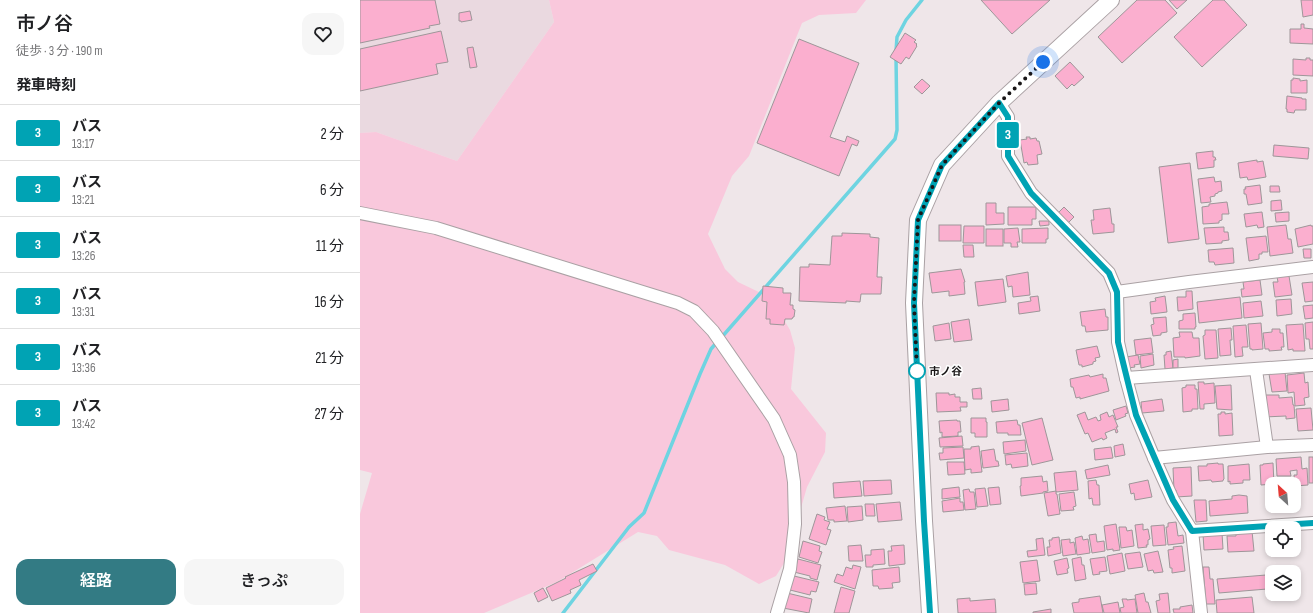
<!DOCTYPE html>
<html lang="ja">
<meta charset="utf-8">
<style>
:root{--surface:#fff;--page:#f6f6f6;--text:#202124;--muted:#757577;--line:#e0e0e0;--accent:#337b84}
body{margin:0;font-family:"Sofia Sans Condensed","Noto Sans JP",sans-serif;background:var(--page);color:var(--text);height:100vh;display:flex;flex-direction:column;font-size:15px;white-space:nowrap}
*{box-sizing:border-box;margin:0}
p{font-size:13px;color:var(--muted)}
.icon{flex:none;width:22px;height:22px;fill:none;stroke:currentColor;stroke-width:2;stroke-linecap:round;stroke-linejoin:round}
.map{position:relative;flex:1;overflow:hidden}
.details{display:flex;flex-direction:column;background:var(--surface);width:360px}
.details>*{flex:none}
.badge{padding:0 8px;border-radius:3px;font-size:14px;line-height:26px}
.needle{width:26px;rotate:334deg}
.fabs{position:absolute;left:905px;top:477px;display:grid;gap:8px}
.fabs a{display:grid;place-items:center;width:36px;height:36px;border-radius:8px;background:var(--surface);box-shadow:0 2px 6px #0003;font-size:20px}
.you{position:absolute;width:20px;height:20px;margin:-10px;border:3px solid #fff;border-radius:50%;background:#1a73e8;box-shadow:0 0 0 6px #1a73e833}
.map>.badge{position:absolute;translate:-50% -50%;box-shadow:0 0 0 2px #fff}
h2{padding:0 16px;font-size:15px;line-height:36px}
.round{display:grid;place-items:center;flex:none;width:42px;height:42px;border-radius:12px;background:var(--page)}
.head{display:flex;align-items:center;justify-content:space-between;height:68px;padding:0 16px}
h1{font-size:19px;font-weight:600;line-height:30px}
.action{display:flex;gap:8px;margin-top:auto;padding:8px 16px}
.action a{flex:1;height:46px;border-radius:12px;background:var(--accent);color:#fff;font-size:16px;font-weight:600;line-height:46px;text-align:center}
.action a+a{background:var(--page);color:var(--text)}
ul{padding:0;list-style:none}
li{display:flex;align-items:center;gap:12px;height:56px;padding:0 16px;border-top:1px solid var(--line)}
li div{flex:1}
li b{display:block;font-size:15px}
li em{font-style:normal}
li .badge{min-width:44px;font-weight:700;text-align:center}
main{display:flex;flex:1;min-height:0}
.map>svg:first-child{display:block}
.built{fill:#ead9e0}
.green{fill:#f9c8dc}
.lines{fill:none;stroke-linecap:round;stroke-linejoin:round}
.stream{stroke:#6ed4e1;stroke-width:3.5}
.building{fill:#fbafcf;stroke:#9e9699}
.street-casing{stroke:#aaa1a4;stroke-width:14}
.secondary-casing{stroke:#aaa1a4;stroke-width:18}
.street{stroke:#fff;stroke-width:12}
.secondary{stroke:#fff;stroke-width:16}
.line-casing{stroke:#fff;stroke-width:9}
.line{stroke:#00a3b4;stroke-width:6}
.walk{stroke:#191617;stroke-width:4;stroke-dasharray:0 7.2}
.stop-dot{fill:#fff;stroke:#00a3b4;stroke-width:2}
.labels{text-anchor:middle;stroke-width:3;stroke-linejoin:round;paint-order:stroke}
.stop-label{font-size:11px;font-weight:bold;fill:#191617;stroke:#fff;text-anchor:start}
</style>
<main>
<section class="details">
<div class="head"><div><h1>市ノ谷</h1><p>徒歩 · 3 分 · 190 m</p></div><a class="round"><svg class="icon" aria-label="heart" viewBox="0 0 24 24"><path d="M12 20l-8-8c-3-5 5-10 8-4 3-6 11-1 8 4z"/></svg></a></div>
<h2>発車時刻</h2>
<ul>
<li><span class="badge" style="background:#00a3b4;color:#fff">3</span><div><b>バス</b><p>13:17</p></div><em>2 分</em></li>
<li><span class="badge" style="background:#00a3b4;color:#fff">3</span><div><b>バス</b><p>13:21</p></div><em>6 分</em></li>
<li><span class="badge" style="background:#00a3b4;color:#fff">3</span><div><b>バス</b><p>13:26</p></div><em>11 分</em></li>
<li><span class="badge" style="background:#00a3b4;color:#fff">3</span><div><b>バス</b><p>13:31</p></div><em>16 分</em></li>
<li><span class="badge" style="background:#00a3b4;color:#fff">3</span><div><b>バス</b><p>13:36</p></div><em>21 分</em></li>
<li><span class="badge" style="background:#00a3b4;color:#fff">3</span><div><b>バス</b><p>13:42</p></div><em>27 分</em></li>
</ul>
<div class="action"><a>経路</a><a>きっぷ</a></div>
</section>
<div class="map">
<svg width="953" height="613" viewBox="0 0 953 613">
<rect width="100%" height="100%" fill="#efe6e9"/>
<path class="built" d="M0,0H189L194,22L97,161L16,132L0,133Z"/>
<path class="green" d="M189,0H506L496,13L459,15L442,23L389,156L372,176L348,234L365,269L378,282L411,298L430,330L435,348L431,389L466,433L465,452L447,487L426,560L416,576L399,584L365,565L309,550L297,536L278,532L197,582L124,613H0V514L12,473L0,470V133L16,132L97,161L194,22Z"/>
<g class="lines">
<g class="stream">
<path d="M536,51L537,37L546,20L562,0"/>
<path d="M361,338L535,139L537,130L536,57"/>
<path d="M203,613L269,527L284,513L340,374L351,349L357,342"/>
</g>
</g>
<g class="building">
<path d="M0,0H75L80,24L69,26L70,28L0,43Z"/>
<path d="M621,0H690L652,34Z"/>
<path d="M777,0H805L817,13L762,63L738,37Z"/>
<path d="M809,0H827L817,9Z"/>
<path d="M853,0H864L887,25L842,67L814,37Z"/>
<path d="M941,0H953V15L943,17Z"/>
<path d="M110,11L112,20L101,22V21H99V13Z"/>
<path d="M941,24H944V28L953,29V44L930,43V29H941Z"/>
<path d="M81,31L88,62L76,64L78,74L0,91V49Z"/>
<path d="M545,33L556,40L554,42L557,44L556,45L557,46L549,59L546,57L541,64L530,57Z"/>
<path d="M439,39L499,63L470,137L485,142L487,136L499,141L497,146L492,144L479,176L397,143Z"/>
<path d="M113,47L117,67L110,68L107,48Z"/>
<path d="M946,58H950V60H953V76L933,75V59L946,60Z"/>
<path d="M710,62L724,77L714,86L712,84L707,89L695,76Z"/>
<path d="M933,78L940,79V81L947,80V93H931V80H933Z"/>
<path d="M562,79L570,86L562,94L554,87Z"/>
<path d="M927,96L942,98V99H946V110H935L934,113L927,112V109H926Z"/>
<path d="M666,137H670V139L676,138L677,141H679L682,154L677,155L678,164L668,165L667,162L664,163L660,140L667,139Z"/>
<path d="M914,145L949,148L948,159L913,156Z"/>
<path d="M853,151V157H855L856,160H854V167L838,169L836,153Z"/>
<path d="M897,160V162L903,161L906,177L888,180L887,177L880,178L878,163Z"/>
<path d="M830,163L839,239L808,243L799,167Z"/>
<path d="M854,177L855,182L861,181L862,191L858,192V193L855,194V196L850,197L851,202L841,203L838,179Z"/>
<path d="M900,185L902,203L888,205L886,194H884V189H886L885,187Z"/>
<path d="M910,186H919L920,192H910Z"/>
<path d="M921,200L922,210L911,211V201Z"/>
<path d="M867,202L869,214H862V220L859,221V223L843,224L842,207L849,206V204Z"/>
<path d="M626,203H636V213H644V224L626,225Z"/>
<path d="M648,207H676V219H672V225H648Z"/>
<path d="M704,207L714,217L708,223L698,213Z"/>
<path d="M750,208L752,224H754V232L733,234L731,220H734L733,210Z"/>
<path d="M902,212L904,227L898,228L897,225L886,227L884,214Z"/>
<path d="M929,212V221L916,222L915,213Z"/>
<path d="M679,221H689V225L680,226Z"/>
<rect x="579" y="225" width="22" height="16"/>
<path d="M926,225L928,239H931L933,253L910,256L907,227Z"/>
<path d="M951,225V226H953V244L938,247L935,229Z"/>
<path d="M604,226H624V243H603Z"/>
<path d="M864,227V232H868L869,240L862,241V243L846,244L844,228Z"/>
<path d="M658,228L660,242H657L658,247H651V243H644V229Z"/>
<path d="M688,228V239H686V243H662V229Z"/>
<rect x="626" y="229" width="17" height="17"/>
<path d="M482,233L510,234V237L519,238L517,277H522L521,294H501L500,302L486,301V303L439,301L440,267H449V264L470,265L472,236H482Z"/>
<path d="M906,236L908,252H902V254H899V259L889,261L886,238Z"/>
<path d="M603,245H613L614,257H604Z"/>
<path d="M873,248L874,263L855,265L854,262H849L848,250Z"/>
<path d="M943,249H951V258H944Z"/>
<path d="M601,269L605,282H604L605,294L589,296V291L572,293L569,273Z"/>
<path d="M668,272L670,295L653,297L652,286L648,287L646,276Z"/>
<path d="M929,276L932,295L915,297L913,282H918L917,277Z"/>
<path d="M643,279L646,302L618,306L615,282Z"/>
<path d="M900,280L902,295L882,297L881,289H884L883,282Z"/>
<path d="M953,282V301L945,302L942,283Z"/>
<path d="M403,286L423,288V293H431L430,305H433V309L435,310L434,317H433L432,319H425L424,325L410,324V319H406L407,302L402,301Z"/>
<path d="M826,291H832L833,309L818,311L817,297H826Z"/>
<path d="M678,296L680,311L659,314L658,303L671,301L670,297Z"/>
<path d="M805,296L807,312L791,314L790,302L796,301L795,298Z"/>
<path d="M880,297L882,318L839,323L837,302Z"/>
<path d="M931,299L932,314L917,316L916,300Z"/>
<path d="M901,301L903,316L884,318L883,303Z"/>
<path d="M953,305V318L945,319L943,306Z"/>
<path d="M745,309L746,317H748V330L726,332L725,326H722L720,312Z"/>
<path d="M835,313L836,327H835V329H819V321L823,320V314Z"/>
<path d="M806,317L807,332L801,333V335L793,336L791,325L794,324L793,318Z"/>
<path d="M609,319L612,340L594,342L591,322Z"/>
<path d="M953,322V349H950L949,339H946L945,323Z"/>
<path d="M589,323L591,339L575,341L573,326Z"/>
<path d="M901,323L903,349L892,350V349H890L888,324Z"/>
<path d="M943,324L945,351H933V349L928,350L926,325Z"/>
<path d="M886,325L888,347H882L883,356L875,357L873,326Z"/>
<path d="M871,328L872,340H870L871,355L860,356L858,329Z"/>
<path d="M912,329H920V333H923L924,347H921L922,350L909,351V349H905L903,333L912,332Z"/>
<path d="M845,330H856L858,358L845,359L843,336L845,335Z"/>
<path d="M819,332H832L833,338H839L840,356L825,358V357H814L813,338L820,337Z"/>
<path d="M791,338L793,353L776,355L774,340Z"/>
<path d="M737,346L740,357L735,358L736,361L733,362V364L722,367V365H719L716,350Z"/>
<path d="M811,351L813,368L805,369L804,355H806V352Z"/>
<path d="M793,354L794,365L781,368L780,356Z"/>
<path d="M778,355L780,364L774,365L775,367L768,368L766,357Z"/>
<path d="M818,359V368H813V360Z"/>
<path d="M925,372L927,391L912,392L909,374Z"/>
<path d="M944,373L945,383L948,382L949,397L944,398L945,405L935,406L934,392L928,393L927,375Z"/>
<path d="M743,374V378H746L749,391L720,399V397L716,398L713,387H711L710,379L729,375L730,377Z"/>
<path d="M838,382H844V384L854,383L855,403L844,404V409H840Z"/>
<path d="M826,385H835V389H837L838,409H832V411L823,412L822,388L826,387Z"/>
<path d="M871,385L872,410L857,409L855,386Z"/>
<path d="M621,388L622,399H613L612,389Z"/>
<path d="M576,393H589V395L595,394V397H600V402H607V407H600L601,411L577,412Z"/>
<path d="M903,395H919V398L932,397L933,405H934L935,418L926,419V416L904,417Z"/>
<path d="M648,399L649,410L632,412L631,401Z"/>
<path d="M802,399L804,411L782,413L781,402Z"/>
<path d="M766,406L768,413L765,414L766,416L756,420L753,410Z"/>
<path d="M951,408L953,430L938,431L936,409Z"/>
<path d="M725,412L728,420L736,417L738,421L741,420L740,415L747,412L749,417L753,415L758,427H756L758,432L756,433L755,429L745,433L747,438L743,440L742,438L732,442L728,433L725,434L717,415Z"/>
<path d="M861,412H865V414L872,413L873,435L859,436L858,414H861Z"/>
<path d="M611,418H626V422H627V437H615V433H611Z"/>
<path d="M682,418L693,460L672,465L662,423Z"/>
<path d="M597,420V421H600L601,432H598V436L582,437V432L580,433L579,421Z"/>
<path d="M657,420L658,425H660L661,435H648V433H637L636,422Z"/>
<path d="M602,436L603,446L580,447L579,438Z"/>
<path d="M665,440L666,451L644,454L643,442Z"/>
<path d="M763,444L765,455L755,457L754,446Z"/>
<path d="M619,446L622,472L611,473V469L605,470L604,449H611V447Z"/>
<path d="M603,447L604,458L580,460L579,453H583V448Z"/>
<path d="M751,447L753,458L735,460L734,449Z"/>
<path d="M634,449L636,461H638L639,466L623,468L621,451Z"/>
<path d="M667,453L668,466L652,468L651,464L646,465L645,455Z"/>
<path d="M941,457L942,469L947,468L948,485L935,486L934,475H937V470L930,471L931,476H917L916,459Z"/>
<rect x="949" y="457" width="4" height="26"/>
<path d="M587,462H604L605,474L588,475Z"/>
<path d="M858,463V464H863L864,479L863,480V481L852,482L851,480L839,481L838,466H847V464Z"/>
<path d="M913,463L914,484L901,485L900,465H903V464Z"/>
<path d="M889,464L890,480H883V483L870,484V481L868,482V466Z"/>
<path d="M748,465L750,475L727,479L725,470Z"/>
<path d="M831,467L832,496L816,497V490H814L813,468Z"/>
<path d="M716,471L718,490L696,492L694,473Z"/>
<path d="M682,476L683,482L687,481L688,491L683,492V493L661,496L660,486H661V478Z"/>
<path d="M932,479V484H916V480Z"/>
<path d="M531,480L532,494L504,496L503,481Z"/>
<path d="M736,480L737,485H739L740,505H733L732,498L729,499L728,481Z"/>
<path d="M788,480L792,497L775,500L774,493L771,494L769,484Z"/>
<path d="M500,481L502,496L474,498L473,483Z"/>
<path d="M599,487L600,497L582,499V489Z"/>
<path d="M639,487L641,504L630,505L628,488Z"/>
<path d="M625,488L628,506L617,507L615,489Z"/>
<path d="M609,489L610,492H614L616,509L605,510L603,490Z"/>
<path d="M696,491V494H697L700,514L688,516L684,493Z"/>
<path d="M714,492L716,506L713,507L714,510L701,511L699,494Z"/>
<path d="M879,495L887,496L888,513L850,516L849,501L872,499V496Z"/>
<path d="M600,498V502H603L604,510L583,512L582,501Z"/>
<path d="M834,500H846L847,521L836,522Z"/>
<path d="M540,502L542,520L518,522L516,504Z"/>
<path d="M505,504H514L515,516H506Z"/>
<path d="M485,506L487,521L474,522V520H468L466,508Z"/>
<path d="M502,506L503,520L488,522L487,507Z"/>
<path d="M457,514L465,517L464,520L470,522L467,529L471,530L466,545L449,539Z"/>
<path d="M816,522L818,536L823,535L824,543L808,545L806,527H808V523Z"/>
<path d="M756,524L760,550L753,551V549L747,550L744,526Z"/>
<path d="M783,524V530L788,529L790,539L788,540V545H786L787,547L778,548L775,525Z"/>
<path d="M804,525L806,545L793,546L791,526Z"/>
<path d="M759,527H766L767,531L772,530L774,546L761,548Z"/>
<path d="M892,531L894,551L868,552L867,536H876V532Z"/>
<path d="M862,533L863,549L844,550L843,534Z"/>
<path d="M736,534L737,542L744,541L745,551L732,553L729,535Z"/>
<path d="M722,536L723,540L728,539L730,553L717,555L715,538Z"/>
<path d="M699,537L701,553L688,556L687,547H690L689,540H692V538Z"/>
<path d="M683,538L685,555L668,557L667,551L677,550L676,539Z"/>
<path d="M710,539V543L714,542L716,554L703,556L701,540Z"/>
<path d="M443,541L460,546L459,551L462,552L458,563L439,557Z"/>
<path d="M501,545L503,561H489L488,546Z"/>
<path d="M544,545L545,564L529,566L528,551H532L531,546Z"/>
<path d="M822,546L825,571L812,573V568H810L808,550L814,549L813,547Z"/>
<path d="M524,549L525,564L513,565V567H506L505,555H511V550Z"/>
<path d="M798,551L803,572L794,573L793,570L788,571L784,554Z"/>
<path d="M780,552L783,567L768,569L765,554Z"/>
<path d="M762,553L765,571L750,574L747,556Z"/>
<path d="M721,557L722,565H724L726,579L715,581L712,559Z"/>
<path d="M745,557L747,571L739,572L740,574L733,575L730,559Z"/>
<path d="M707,558L709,568L707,569L708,573L697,575L694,561Z"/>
<path d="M438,559L461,565L457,580L450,578V576L434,572Z"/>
<path d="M677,560L680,581L663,583L660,562Z"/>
<path d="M233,564L237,571L219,580L221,585L210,590L211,593L192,601L186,588L206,578L205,577Z"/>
<path d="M493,565L501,567L495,589L474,582L477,574L483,576L486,567L492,569Z"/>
<path d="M539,567L540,582L532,583L533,588L519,589L518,586H513L512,570Z"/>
<path d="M843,567H849L850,579H853L855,604H846Z"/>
<path d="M906,575L907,589L859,593L857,579Z"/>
<path d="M434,576L459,582L456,592L451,591L450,595L430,590Z"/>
<path d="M676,583L677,594L665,595L664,584Z"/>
<path d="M481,587L495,591L489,613H474Z"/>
<path d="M183,588L188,597L178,602L174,593Z"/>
<path d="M427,593L452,599L449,613L423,608Z"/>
<path d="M784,593L786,602H788L791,613H778L775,595Z"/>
<path d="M808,593L810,613H798L796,601L800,600L799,594Z"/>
<path d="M740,596L743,613H714L712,603L719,602V599Z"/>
<path d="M892,597L894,613H857L856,600Z"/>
<path d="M610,598V601L635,599L636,613H598L597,599Z"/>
<path d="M762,599H767V600L775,599L777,613H761L760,608L764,607Z"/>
<path d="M758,602L760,613H744L742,605Z"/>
<path d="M832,605L833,613H814L813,609H820V607Z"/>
<path d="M691,609V613H673V612Z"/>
</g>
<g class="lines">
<defs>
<g id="street">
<path d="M639,103L648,117V156L671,193L749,273L757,292L758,342L766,378L776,415L794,458L813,500L832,531L841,613"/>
<path d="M0,213L76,228L318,303L334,311L353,331L414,419L430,455L434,482L435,524L430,569L417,613"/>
<path d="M757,292L829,282L953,267"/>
<path d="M896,370L907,447"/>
<path d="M766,378L953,365"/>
<path d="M794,458L907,447L953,445"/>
<path d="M832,531L953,523"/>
</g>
<path id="secondary" d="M570,613L564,521L554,303L558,220L582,165L639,103L751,0"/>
</defs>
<use href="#street" class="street-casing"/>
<use href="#secondary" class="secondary-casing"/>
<use href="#street" class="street"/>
<use href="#secondary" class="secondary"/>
</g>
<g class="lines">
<defs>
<path id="line" d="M570,613L564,521L554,303L558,220L582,165L639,103L648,117V156L671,193L749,273L757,292L758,342L776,415L813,500L832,531L953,523"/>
</defs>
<use href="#line" class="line-casing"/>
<use href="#line" class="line"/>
<path class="walk" d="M557,371L554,303L558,220L582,165L639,103L683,62"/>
</g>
<circle class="stop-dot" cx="557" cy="371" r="8"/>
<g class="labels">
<g class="stop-label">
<text x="569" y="375">市ノ谷</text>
</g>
</g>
</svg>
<div class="fabs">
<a><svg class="needle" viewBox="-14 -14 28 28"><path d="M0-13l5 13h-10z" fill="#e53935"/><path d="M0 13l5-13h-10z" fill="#757577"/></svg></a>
<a><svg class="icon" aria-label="locate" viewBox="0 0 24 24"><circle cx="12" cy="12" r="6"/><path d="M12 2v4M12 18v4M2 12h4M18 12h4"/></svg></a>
<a><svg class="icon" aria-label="layers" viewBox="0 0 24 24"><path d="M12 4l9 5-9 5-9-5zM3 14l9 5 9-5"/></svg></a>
</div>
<div class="you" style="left:683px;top:62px"></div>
<b class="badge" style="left:648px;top:135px;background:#00a3b4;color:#fff">3</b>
</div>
</main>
